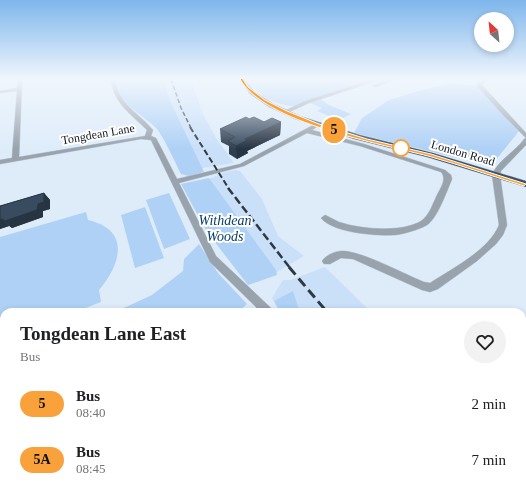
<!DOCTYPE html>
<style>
:root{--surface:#fff;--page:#f2f2f2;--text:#202124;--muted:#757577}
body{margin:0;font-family:Georgia,serif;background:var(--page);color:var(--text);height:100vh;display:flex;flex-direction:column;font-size:15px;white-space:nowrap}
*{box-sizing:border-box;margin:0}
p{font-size:13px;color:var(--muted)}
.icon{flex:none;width:22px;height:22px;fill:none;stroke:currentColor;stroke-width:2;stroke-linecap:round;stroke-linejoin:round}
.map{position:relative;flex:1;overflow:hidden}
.details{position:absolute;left:0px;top:308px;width:526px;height:188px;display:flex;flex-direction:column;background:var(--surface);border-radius:12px 12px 0 0;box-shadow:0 2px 6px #0003}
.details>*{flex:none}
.badge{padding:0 8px;border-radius:13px;font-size:14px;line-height:26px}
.needle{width:26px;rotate:333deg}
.controls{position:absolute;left:474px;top:12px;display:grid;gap:8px}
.controls a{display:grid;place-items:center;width:40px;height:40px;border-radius:50%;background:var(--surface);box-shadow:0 2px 6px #0003;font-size:20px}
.map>.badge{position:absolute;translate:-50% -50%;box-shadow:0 0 0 2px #fff}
.round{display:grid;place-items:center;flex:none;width:42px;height:42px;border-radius:21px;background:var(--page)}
.overview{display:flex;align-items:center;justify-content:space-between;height:68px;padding:0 20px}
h1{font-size:19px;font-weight:600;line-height:30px}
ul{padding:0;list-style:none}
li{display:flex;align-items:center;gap:12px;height:56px;padding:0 20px}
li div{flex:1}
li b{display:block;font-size:15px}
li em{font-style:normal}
li .badge{min-width:44px;font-weight:700;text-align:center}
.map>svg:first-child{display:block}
.built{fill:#cae0f9}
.green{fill:#afd1f6}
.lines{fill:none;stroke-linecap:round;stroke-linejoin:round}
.minor-casing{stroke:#bdcad7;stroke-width:1}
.highway-casing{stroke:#bdcad7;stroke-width:1}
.minor{fill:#99a3ad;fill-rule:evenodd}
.highway{fill:#3f5367;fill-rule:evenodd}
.rail-far4{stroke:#303942;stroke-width:1.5;stroke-dasharray:4.5 2.5;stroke-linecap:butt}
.rail-far3{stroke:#303942;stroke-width:2;stroke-dasharray:6 3;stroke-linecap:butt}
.rail-far2{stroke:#303942;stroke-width:2.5;stroke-dasharray:8 3.5;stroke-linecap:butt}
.rail-far1{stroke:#303942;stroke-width:3;stroke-dasharray:10 5;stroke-linecap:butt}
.rail{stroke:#303942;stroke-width:4;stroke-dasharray:12 6;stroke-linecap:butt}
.wall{fill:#304052}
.shaded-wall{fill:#273442}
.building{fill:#384b5f;stroke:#273442}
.line{fill:#f9a23c;stroke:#fff}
.stop-dot{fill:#fff;stroke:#f9a23c;stroke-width:2}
.labels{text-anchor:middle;stroke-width:4;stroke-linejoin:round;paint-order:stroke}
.far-street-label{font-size:12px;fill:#111921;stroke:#fff}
.park-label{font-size:14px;font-style:italic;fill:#093e6b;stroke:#fff}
</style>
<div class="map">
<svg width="526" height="496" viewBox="0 0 526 496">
<rect width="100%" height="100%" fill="#deecfa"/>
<g class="built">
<path d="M151,79H191L202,112L216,138L234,163L197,169Z"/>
<path d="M236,170L240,171L262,199L278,236L304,256L273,274L207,180L222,173Z"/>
<path d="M325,267L371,312H280L272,298L279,286L283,280H290Z"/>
<path d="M522,467L526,470V496H389L386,492H522Z"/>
</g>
<g class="green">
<path d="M116,79H164L170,101L204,172L189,176L181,174C176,164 163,135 156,128C142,113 117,105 116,79Z"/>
<path d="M248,79H377L295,106C278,106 256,96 248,79Z"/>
<path d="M452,83L479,86L519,131L491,166L354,133L362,118L389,100L425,89Z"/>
<path d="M320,99L329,105L351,114L339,120L317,111L322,108L310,103Z"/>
<path d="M209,178L276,270L277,275L248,285L207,232L181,184Z"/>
<path d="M169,193L190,239L164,249L146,200Z"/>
<path d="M145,207L164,258L135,268L121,215Z"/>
<path d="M86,212L88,220C131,230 121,264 99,290L101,302L75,312H4V339L0,341V237Z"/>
<path d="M199,244L218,273L247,304L238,312H115L152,295L183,271L184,259Z"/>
<path d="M293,291L300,312H280L274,301Z"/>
<path d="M4,363V492H48L45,496H0V365Z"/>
<path d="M386,492H439L442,496H389Z"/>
</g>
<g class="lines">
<defs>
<g id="minor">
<path d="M15,79H21L22,81L19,157L145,136L147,130C132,115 113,103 111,79H115C118,104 139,113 153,130L151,136L156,138L177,179L240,164L317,123L320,125L312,130L364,144L445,170L451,175L452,179C447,191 437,219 427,225C421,229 401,235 394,235C376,236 333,233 321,218L325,215C330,217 334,220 339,222C360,229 401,233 421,221C429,216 433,203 437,195C441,187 447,179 441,172L360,146L307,133L244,166L179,183L216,256L272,309L273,312H261L210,262L151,140L141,139L0,164V160L12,158L17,91L0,93V91L17,88L18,81Z"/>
<path d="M374,79H382L309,103L287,113L282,112L305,101Z"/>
<path d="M389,79H397L376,87L372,86Z"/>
<path d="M483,79H488L482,85L526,133V138L503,115L477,86V84Z"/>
<path d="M526,138V145L524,147L501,171L500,175L507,225L503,235L496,244L477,261L438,289L430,292L422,290L353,259L341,258L330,264H324L322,261C325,256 335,251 341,251C360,250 404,274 424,282L430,283C453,268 489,250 499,225L492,175C498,160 515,152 524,139Z"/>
<path d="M526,386V400L522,401V387Z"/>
<path d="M351,492H367L369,496H353Z"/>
</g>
<path id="highway" d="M239,79H245L255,92L274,104L300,116L360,135L433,153L526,181V187L427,157L354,139L295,119L269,107L250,94Z"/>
</defs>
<use href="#minor" class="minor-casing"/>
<use href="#highway" class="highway-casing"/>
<use href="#minor" class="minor"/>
<use href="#highway" class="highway"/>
<path class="rail-far4" d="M171,79L181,108L191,128"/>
<path class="rail-far3" d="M190,127L229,189"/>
<path class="rail-far2" d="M228,188L290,268"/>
<path class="rail-far1" d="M289,267L327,312"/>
<g class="rail">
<path d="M479,492L483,496"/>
<path d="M489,492L493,496"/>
</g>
</g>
<g class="wall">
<path d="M249,119L264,122H281L280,135L247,151L248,153L237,159L229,154V146L221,142L220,129Z"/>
<path d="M44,193L50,200V209L43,211V217L12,228L9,226L0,229V206Z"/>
</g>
<g class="shaded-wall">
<path d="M281,122L280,135L247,151L248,153L237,159L236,146L245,139Z"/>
<path d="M44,193L50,200V209L43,211V217L12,228L5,221L38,204Z"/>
<path d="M2,219L9,226L0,229V220Z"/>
</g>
<g class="building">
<path d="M246,117L249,119L254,117L264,122L272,118L281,122L245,139L247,140L236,146L228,141L235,137L220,129Z"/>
<path d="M44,193V202L38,204L37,210L5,221L2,219L0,220V206Z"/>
</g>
<linearGradient id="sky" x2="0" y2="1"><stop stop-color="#7eb6ec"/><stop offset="0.53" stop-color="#f0f6fd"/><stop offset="1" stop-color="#f0f6fd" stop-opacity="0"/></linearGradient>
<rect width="526" height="149" fill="url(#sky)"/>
<path class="line" d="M242,78L248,87L265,100L287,111L319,124L367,139L431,154L526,184L524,186C492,176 460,165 428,156C381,144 264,123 240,79Z"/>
<circle class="stop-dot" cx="401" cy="148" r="8"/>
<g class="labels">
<g class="far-street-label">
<text transform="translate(98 134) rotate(-10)" y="4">Tongdean Lane</text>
<text transform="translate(463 153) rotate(16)" y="4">London Road</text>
</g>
<g class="park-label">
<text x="225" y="225">Withdean<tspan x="225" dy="16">Woods</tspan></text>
</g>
</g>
</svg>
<div class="controls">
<a><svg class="needle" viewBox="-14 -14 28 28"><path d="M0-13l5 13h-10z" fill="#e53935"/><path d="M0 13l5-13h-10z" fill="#757577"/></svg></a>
</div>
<b class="badge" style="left:334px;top:130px;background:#f9a23c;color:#111">5</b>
<section class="details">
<div class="overview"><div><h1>Tongdean Lane East</h1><p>Bus</p></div><a class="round"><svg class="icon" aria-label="heart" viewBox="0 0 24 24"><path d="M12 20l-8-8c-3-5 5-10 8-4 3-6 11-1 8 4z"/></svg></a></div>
<ul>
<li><span class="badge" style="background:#f9a23c;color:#111">5</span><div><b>Bus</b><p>08:40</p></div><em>2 min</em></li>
<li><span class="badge" style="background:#f9a23c;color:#111">5A</span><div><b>Bus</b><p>08:45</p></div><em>7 min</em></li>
</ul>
</section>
</div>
